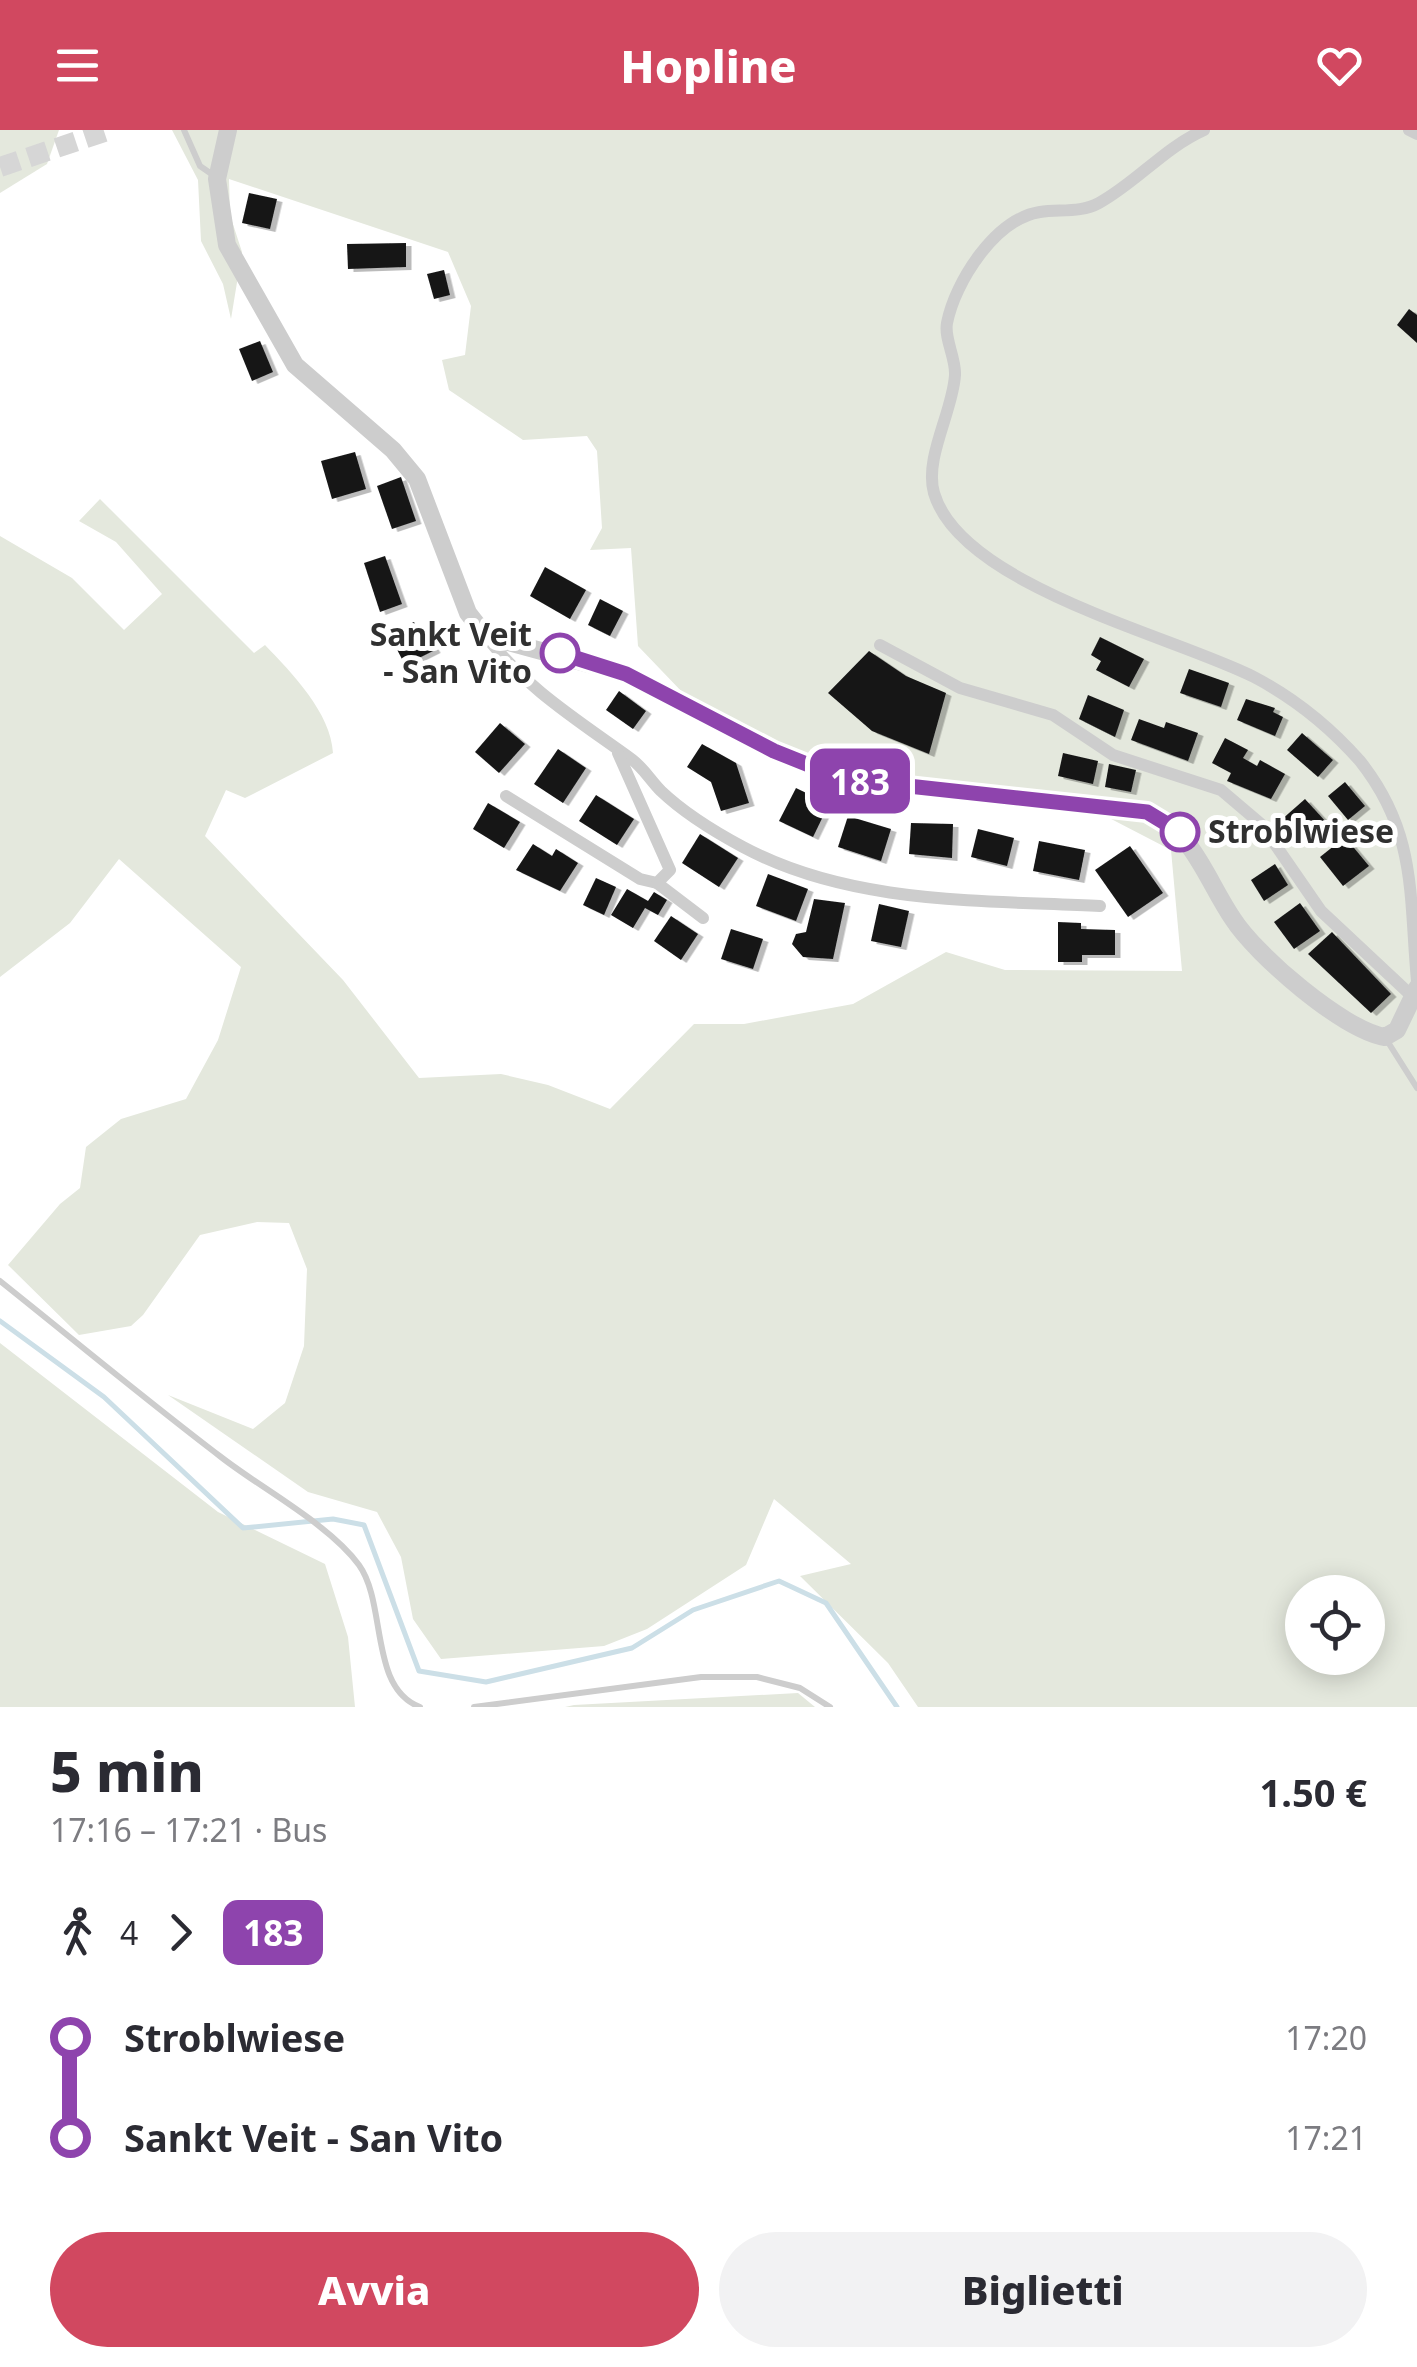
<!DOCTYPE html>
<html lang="it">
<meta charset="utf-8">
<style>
:root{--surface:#fff;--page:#f2f2f3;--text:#2b2b33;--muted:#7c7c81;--accent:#d14860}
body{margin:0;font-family:"Noto Sans",sans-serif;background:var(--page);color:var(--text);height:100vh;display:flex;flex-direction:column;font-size:38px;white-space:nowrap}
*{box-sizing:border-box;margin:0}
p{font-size:32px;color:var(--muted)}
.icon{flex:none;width:55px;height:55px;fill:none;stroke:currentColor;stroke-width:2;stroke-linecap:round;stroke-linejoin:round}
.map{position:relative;height:1577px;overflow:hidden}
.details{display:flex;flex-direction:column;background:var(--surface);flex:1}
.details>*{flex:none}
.badge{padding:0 20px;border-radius:15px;font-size:35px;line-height:65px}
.fabs{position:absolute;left:1285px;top:1445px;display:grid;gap:20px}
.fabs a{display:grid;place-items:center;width:100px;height:100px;border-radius:50%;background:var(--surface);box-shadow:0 5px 25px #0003;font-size:50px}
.map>.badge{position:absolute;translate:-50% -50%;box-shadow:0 0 0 5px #fff}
.legs{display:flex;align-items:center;gap:15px;height:110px;padding:0 50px;font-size:32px}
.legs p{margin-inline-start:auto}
.summary{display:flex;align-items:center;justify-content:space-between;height:170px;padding:0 50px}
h1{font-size:55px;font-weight:800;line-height:75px}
.primary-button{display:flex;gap:20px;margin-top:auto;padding:20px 50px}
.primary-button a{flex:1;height:115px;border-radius:60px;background:var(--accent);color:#fff;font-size:40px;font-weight:800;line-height:115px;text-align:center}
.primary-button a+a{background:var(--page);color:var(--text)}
ul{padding:0 50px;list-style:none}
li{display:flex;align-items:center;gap:35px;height:100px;font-size:38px}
li i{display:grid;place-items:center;width:15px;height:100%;margin:0 12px;background:currentColor}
li i::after{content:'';width:25px;height:25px;margin:-12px;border:8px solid;border-radius:50%;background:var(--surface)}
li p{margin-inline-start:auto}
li:first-child i{background:linear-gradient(#0000 50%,currentColor 0)}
li:last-child i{background:linear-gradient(currentColor 50%,#0000 0)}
header{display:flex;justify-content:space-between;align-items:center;height:130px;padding:0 50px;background:var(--accent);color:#fff;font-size:45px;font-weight:800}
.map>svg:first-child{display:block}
.green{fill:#e4e8dd;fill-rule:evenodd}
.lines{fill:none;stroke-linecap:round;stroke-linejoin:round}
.stream{stroke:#ccdfe7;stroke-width:5}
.building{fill:#171717;filter:url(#shadow)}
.primary-tunnel{stroke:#d6d6d6;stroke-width:20;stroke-dasharray:20 10;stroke-linecap:butt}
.service{stroke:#cdcdcd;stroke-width:6}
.minor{stroke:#cdcdcd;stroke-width:12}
.tertiary{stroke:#cdcdcd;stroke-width:18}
.line-1-casing{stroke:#fff;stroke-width:22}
.line-1{stroke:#8e44ad;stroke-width:15}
.stop-1-dot{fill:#fff;stroke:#8e44ad;stroke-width:5}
.labels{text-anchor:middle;stroke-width:10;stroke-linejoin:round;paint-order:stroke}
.stop-label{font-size:32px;font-weight:bold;fill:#303030;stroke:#fff;text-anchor:end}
</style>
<header><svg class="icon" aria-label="menu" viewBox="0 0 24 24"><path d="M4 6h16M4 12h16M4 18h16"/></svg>Hopline<svg class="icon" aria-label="heart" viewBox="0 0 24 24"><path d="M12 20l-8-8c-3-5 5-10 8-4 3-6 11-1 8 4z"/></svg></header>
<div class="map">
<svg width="1417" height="1577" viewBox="0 0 1417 1577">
<defs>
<filter id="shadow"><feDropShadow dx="5.5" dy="3" stdDeviation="0" flood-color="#0004"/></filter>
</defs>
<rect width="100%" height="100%" fill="#fff"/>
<g class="green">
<path d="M0,0H59L47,34L0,63Z"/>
<path d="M172,0H1417V1577H918L888,1533L800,1446L851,1434L774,1369L746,1435L647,1499L604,1516L441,1529L413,1489L401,1427L377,1382L308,1362L168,1265L253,1299L285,1273L304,1216L307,1139L289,1093L257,1092L200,1105L143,1185L131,1196L79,1205L8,1135L60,1074L80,1058L86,1017L121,989L186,969L218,910L241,837L119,729L70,793L0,847V406L72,448L124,500L162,464L116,412L79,391L100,369L254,523L265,515C292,543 331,583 333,623L245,668L226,660L205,706L343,850L419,948L501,944L548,955L610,979L694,894H744L853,874L946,822L1005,840L1182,841L1171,720L1088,677L961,659L774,621L684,564L638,516L631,418L590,420L602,398L597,321L587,306L523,310L449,260L442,230L465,225L471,176L448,122L229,49L230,85L242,122L231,189L223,154L201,111L198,50ZM1302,1462H1368V1528H1302Z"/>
<path d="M0,1213L218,1382L325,1434L348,1507L355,1577H0Z"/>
<path d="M798,1563L815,1577H565L574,1575Z"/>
</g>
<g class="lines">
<path class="stream" d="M0,1191L104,1267L243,1398L333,1389L364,1395L419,1541L486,1552L632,1518L693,1480L779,1451L826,1473L897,1577"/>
</g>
<g class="building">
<path d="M249,63L277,69L270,99L242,93Z"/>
<path d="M406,113V137L348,139L347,114Z"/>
<path d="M444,140L450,165L434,169L427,144Z"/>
<path d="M1409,179L1417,185V213L1397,195Z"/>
<path d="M260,211L273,242L252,251L239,219Z"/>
<path d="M355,322L366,359L332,369L321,331Z"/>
<path d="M401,347L416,391L392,399L377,356Z"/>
<path d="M385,426L402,474L380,482L364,433Z"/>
<path d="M545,437L586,460L570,489L530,466Z"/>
<path d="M600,469L623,481L610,506L588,495Z"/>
<path d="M414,492L418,500L424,497L435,520L405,535L389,504Z"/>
<path d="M1100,507L1144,529L1129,557L1096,540L1101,531L1091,525Z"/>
<path d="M869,521L906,546L946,563L929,624L872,601L828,563Z"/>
<path d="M1189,539L1229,553L1221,577L1180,563Z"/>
<path d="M619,561L646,581L633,599L606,580Z"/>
<path d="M1088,565L1124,580L1115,607L1079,589Z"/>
<path d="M1246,569L1275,578L1273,582L1283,587L1275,606L1237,590Z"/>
<path d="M1139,589L1164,598L1166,592L1198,603L1188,631L1131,610Z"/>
<path d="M500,593L525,614L499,643L475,622Z"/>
<path d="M1302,603L1333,630L1318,647L1287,620Z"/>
<path d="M1225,608L1248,620L1243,628L1257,636L1260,630L1285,644L1271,669L1227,651L1231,643L1212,633Z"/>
<path d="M702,614L736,633L749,673L721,681L711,652L687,637Z"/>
<path d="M558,619L586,638L563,673L534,654Z"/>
<path d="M1063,623L1098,631L1093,654L1058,646Z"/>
<path d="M1109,634L1136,640L1131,662L1105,657Z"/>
<path d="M1345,652L1365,676L1348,690L1328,666Z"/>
<path d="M796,658L829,674L813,707L779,691Z"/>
<path d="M596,665L634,689L617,715L579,691Z"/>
<path d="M1305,669L1327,693L1297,712L1280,691Z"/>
<path d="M488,673L520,692L504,718L473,699Z"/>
<path d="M848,686L891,699L881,731L838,717Z"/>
<path d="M911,693L953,694L952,728L909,724Z"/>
<path d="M978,699L1014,708L1007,736L971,727Z"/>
<path d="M700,704L738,728L719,757L682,733Z"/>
<path d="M1345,707L1369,736L1343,756L1320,727Z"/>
<path d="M1039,711L1085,720L1079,750L1033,741Z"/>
<path d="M533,714L552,726L556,719L578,733L560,761L516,740Z"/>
<path d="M1130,716L1163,763L1128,787L1095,740Z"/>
<path d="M1275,734L1288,755L1264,771L1251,750Z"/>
<path d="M768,744L808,759L796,791L756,776Z"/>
<path d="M596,748L616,757L604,785L583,775Z"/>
<path d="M627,759L648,771L654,762L667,770L658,785L645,778L633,798L611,785Z"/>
<path d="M814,769L845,773L833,829L803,827L792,814L796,804L806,802Z"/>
<path d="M1300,773L1320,801L1294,819L1274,792Z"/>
<path d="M879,774L909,781L901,817L871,811Z"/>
<path d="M671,786L698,804L681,830L654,811Z"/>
<path d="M1058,792L1081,793V799L1115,800V825H1082V832H1058Z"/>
<path d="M731,799L763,809L753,839L721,829Z"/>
<path d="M1332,802L1391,864L1371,883L1308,824Z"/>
</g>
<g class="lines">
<path class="primary-tunnel" d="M0,37L110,0"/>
<g class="service">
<path d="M184,0L200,36L213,45"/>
<path d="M1386,909L1417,958"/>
<path d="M0,1151C74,1210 146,1270 221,1327C262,1359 329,1394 359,1435C387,1474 369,1558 420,1577"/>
<path d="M474,1577L701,1547H757L800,1558L830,1577"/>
</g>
<g class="minor">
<path d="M1204,0C1164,18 1137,52 1099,73C1081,83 1059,79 1040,82C995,89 955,152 947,193C944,209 956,228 955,245C953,281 924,328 934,363C961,456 1173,506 1254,547C1294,568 1330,597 1360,631C1417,703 1409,764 1417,851"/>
<path d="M1409,0L1417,4"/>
<path d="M486,506C524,557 579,591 630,628C643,637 650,650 661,661C684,683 715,702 743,717C851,775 981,770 1100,776"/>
<path d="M880,515L960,558L1053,585L1113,625L1221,660L1261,694L1321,781L1414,868"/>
<path d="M506,666L640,749L657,753L670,740L618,623"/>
<path d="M657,753L703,788"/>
</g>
<path class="tertiary" d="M228,0L217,49L227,115L295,235L393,320L417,349L468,483L486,506L626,544L774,621L843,649L1147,682C1192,699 1207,751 1233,789C1256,825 1343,900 1385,907L1397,900L1417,858"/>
</g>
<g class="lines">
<defs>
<path id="line-1" d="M560,523L626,544L774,621L844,649L1147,682L1180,702"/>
</defs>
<use href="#line-1" class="line-1-casing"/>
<use href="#line-1" class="line-1"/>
</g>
<g class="stop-1-dot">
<circle cx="560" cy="523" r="18"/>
<circle cx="1180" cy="702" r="18"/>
</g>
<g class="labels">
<g class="stop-label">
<text x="532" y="516">Sankt Veit<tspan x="532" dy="37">- San Vito</tspan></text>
<text x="1208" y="713" text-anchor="start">Stroblwiese</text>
</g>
</g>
</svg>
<div class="fabs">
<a><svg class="icon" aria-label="locate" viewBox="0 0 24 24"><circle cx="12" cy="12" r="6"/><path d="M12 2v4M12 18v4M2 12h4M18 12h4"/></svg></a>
</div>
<b class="badge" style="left:860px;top:651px;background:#8e44ad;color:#fff">183</b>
</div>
<section class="details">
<div class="summary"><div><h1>5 min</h1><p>17:16 – 17:21 · Bus</p></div><b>1.50 €</b></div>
<div class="legs"><svg class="icon" aria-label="walk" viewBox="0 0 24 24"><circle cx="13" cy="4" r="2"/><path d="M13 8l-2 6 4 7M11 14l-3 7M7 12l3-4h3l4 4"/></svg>4<svg class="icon" aria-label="forward" viewBox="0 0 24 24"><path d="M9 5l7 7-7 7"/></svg><b class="badge" style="background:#8e44ad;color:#fff">183</b></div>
<ul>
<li><i style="color:#8e44ad"></i><b>Stroblwiese</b><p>17:20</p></li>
<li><i style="color:#8e44ad"></i><b>Sankt Veit - San Vito</b><p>17:21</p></li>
</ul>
<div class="primary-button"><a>Avvia</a><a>Biglietti</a></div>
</section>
